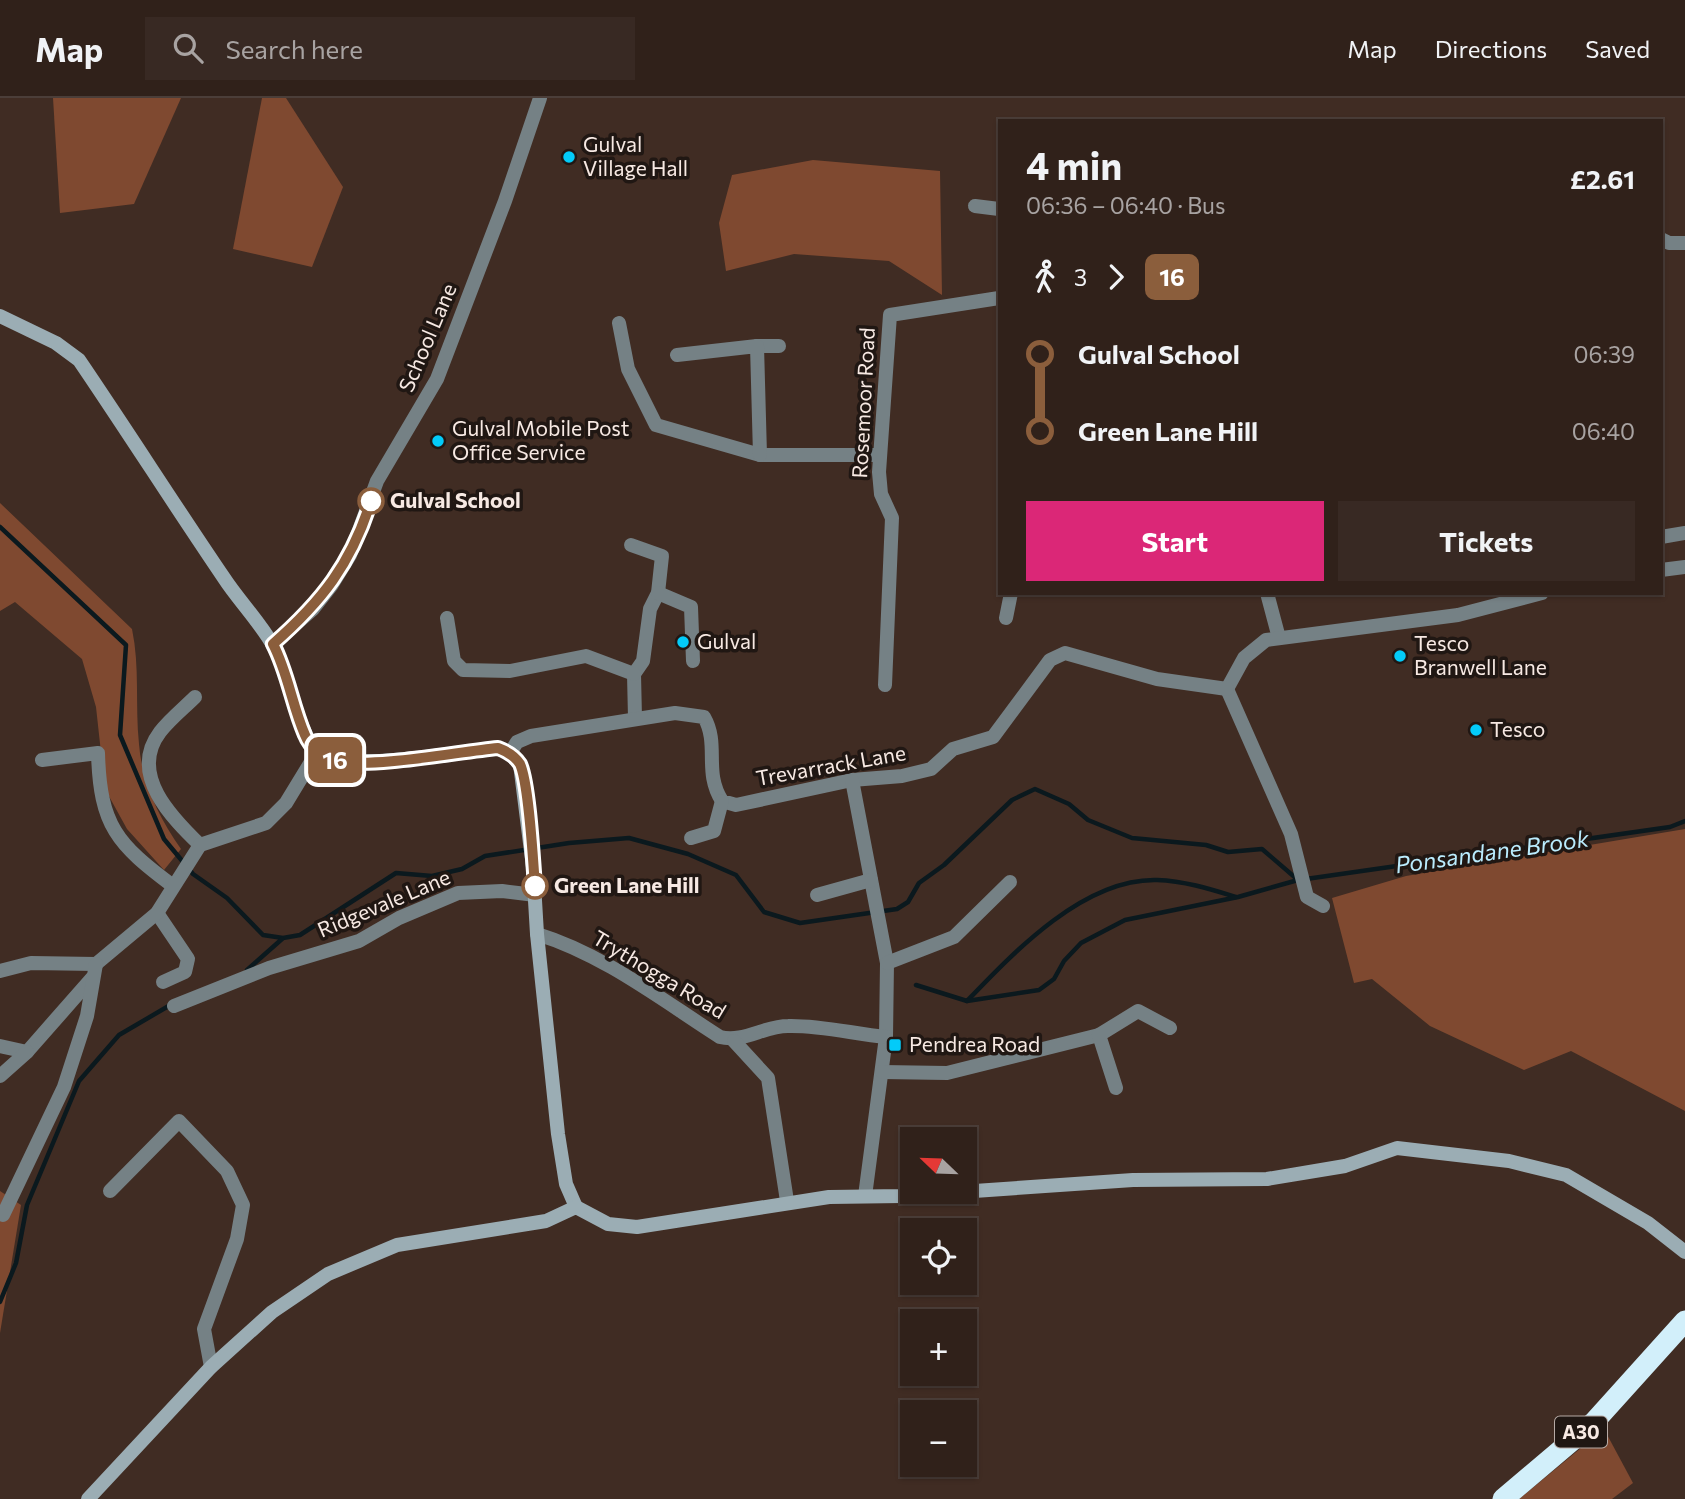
<!DOCTYPE html>
<meta charset="utf-8">
<style>
:root{--surface:#30211a;--page:#382923;--text:#f1f3f6;--muted:#a8a3a2;--line:#4b3e39;--accent:#db2777}
body{margin:0;font-family:Commissioner,sans-serif;background:var(--page);color:var(--text);height:100vh;display:flex;flex-direction:column;font-size:26px;white-space:nowrap}
*{box-sizing:border-box;margin:0}
p{font-size:23px;color:var(--muted)}
.icon{flex:none;width:38px;height:38px;fill:none;stroke:currentColor;stroke-width:2;stroke-linecap:round;stroke-linejoin:round}
.map{position:relative;flex:1;overflow:hidden}
.sheet{position:absolute;left:998px;top:21px;width:665px;height:476px;display:flex;flex-direction:column;background:var(--surface);border-radius:0px;box-shadow:0 2px 5px #0004,0 0 0 2px var(--line)}
.sheet>*{flex:none}
.badge{padding:0 14px;border-radius:10px;font-size:24px;line-height:46px}
.needle{width:46px;rotate:293deg}
.controls{position:absolute;left:900px;top:1029px;display:grid;gap:14px}
.controls a{display:grid;place-items:center;width:77px;height:77px;border-radius:0px;background:var(--surface);box-shadow:0 2px 5px #0004,0 0 0 2px var(--line);font-size:35px}
.map>.badge{position:absolute;translate:-50% -50%;box-shadow:0 0 0 4px #fff}
.legs{display:flex;align-items:center;gap:10px;height:77px;padding:0 28px;font-size:23px}
.legs p{margin-inline-start:auto}
.headline{display:flex;align-items:center;justify-content:space-between;height:119px;padding:0 28px}
h1{font-size:38px;font-weight:700;line-height:52px}
.primary-button{display:flex;gap:14px;margin-top:auto;padding:14px 28px}
.primary-button a{flex:1;height:80px;border-radius:0px;background:var(--accent);color:#fff;font-size:28px;font-weight:700;line-height:80px;text-align:center}
.primary-button a+a{background:var(--page);color:var(--text)}
ul{padding:0 28px;list-style:none}
li{display:flex;align-items:center;gap:24px;height:77px;font-size:26px}
li i{display:grid;place-items:center;width:10px;height:100%;margin:0 9px;background:currentColor}
li i::after{content:'';width:18px;height:18px;margin:-9px;border:5px solid;border-radius:50%;background:var(--surface)}
li p{margin-inline-start:auto}
li:first-child i{background:linear-gradient(#0000 50%,currentColor 0)}
li:last-child i{background:linear-gradient(currentColor 50%,#0000 0)}
header{display:flex;align-items:center;gap:42px;box-sizing:border-box;height:98px;padding:0 35px;background:var(--surface);border-bottom:2px solid var(--line)}
header strong{font-size:33px}
nav{display:flex;gap:38px;margin-inline-start:auto;font-size:24px}
.search{width:490px;height:63px;background:var(--page);display:flex;align-items:center;gap:18px;box-sizing:border-box;padding:0 24px;border-radius:0px;color:var(--muted);font-size:26px}
.map>svg:first-child{display:block}
.green{fill:#7f4930}
.lines{fill:none;stroke-linecap:round;stroke-linejoin:round}
.stream{stroke:#0b191e;stroke-width:4.5}
.street{stroke:#758185;stroke-width:14}
.secondary{stroke:#9badb4;stroke-width:14}
.highway{stroke:#d2effa;stroke-width:21}
.line-1-casing{stroke:#fff;stroke-width:16}
.line-1{stroke:#8b5e3c;stroke-width:10}
.poi-dot{fill:#03cbf9;stroke:#201713;stroke-width:2.5}
.stop-1-dot{fill:#fff;stroke:#8b5e3c;stroke-width:3.5}
.labels{text-anchor:middle;stroke-width:7;stroke-linejoin:round;paint-order:stroke}
.shield{fill:#201713;stroke:#b6aaa5;stroke-width:2}
.shield-label{font-size:19px;font-weight:bold;fill:#f7e9e3}
.poi-label{font-size:21px;fill:#f7e9e3;stroke:#201713;text-anchor:start}
.street-label{font-size:21px;fill:#f7e9e3;stroke:#201713}
.stop-label{font-size:21px;font-weight:bold;fill:#f7e9e3;stroke:#201713;text-anchor:start}
.water-label{font-size:23px;font-style:italic;fill:#baecfe;stroke:#201713}
</style>
<header>
<strong>Map</strong>
<div class="search"><svg class="icon" aria-label="search" viewBox="0 0 24 24"><circle cx="10" cy="10" r="6"/><path d="M15 15l6 6"/></svg>Search here</div>
<nav><a>Map</a><a>Directions</a><a>Saved</a></nav>
</header>
<div class="map">
<svg width="1685" height="1401" viewBox="0 0 1685 1401">
<rect width="100%" height="100%" fill="#402c23"/>
<g class="green">
<path d="M53,0H181L134,106L60,115Z"/>
<path d="M262,0H286L343,89L312,169L233,151Z"/>
<path d="M813,62L940,73L942,197L889,163L794,156L726,173L719,125L732,77Z"/>
<path d="M0,405L132,531C140,569 135,607 139,646C142,685 159,720 181,751L164,772L127,731L105,691L96,609L82,561L15,504L0,513Z"/>
<path d="M1685,731V1013L1571,953L1524,972L1430,928L1372,881L1354,885L1332,800L1406,778Z"/>
<path d="M0,1093L21,1107L0,1235Z"/>
<path d="M1604,1331L1633,1385L1612,1401H1519Z"/>
</g>
<g class="lines">
<g class="stream">
<path d="M0,429L126,547L120,637L164,741L193,776L227,800L263,837L283,840L300,837L396,775L432,778L462,771L485,758L569,745L629,740L688,756L736,777L764,814L800,825L897,811L908,804L919,785L944,767L1012,702L1035,691L1069,706L1088,722L1132,740L1206,747L1228,754L1262,751L1298,782"/>
<path d="M1306,781L1670,729L1685,723"/>
<path d="M247,872L282,841"/>
<path d="M916,887L967,903C1014,854 1084,780 1157,782C1185,783 1210,791 1236,799"/>
<path d="M967,903L1039,892L1054,881L1064,863L1081,845L1125,822L1238,799L1298,782"/>
<path d="M0,1204L16,1165L27,1107L79,983L119,937L172,906"/>
</g>
<g class="street">
<path d="M975,108L999,111"/>
<path d="M1661,141L1669,145H1685"/>
<path d="M619,225L628,271L656,327L760,357H880"/>
<path d="M757,248H779"/>
<path d="M677,257L757,248L760,357"/>
<path d="M1661,439L1685,435"/>
<path d="M631,447L662,458L658,495L650,511L643,563L634,576L635,620"/>
<path d="M1661,472L1685,469"/>
<path d="M658,495L691,509L693,563"/>
<path d="M1267,495L1279,540"/>
<path d="M447,520L454,563L463,572L510,573L586,558L634,576"/>
<path d="M1006,520L1011,495"/>
<path d="M273,546L313,511L331,488L350,457L377,383L437,281L505,103L540,0"/>
<path d="M885,587L892,420L881,396L879,374L890,217L999,200"/>
<path d="M1227,591L1244,560L1266,542L1458,517L1542,495"/>
<path d="M1227,591L1291,736L1307,799L1323,808"/>
<path d="M195,599C184,610 170,621 160,634C128,676 172,720 200,747"/>
<path d="M510,655L517,644L531,638L675,615L704,619C720,647 703,673 722,703L736,707L852,682L902,678L931,671L953,651L993,639L1050,562L1065,555L1157,581L1227,591"/>
<path d="M42,662L98,655C100,728 117,746 173,788"/>
<path d="M852,682L887,865L886,939L865,1098"/>
<path d="M691,740L714,733L722,703"/>
<path d="M817,797L871,782"/>
<path d="M157,815L188,861L185,874L163,884"/>
<path d="M537,836C603,856 662,902 720,939C743,945 764,928 788,928C820,927 854,936 886,939"/>
<path d="M887,865L954,839L1010,784"/>
<path d="M96,866L157,815L200,747L266,725L286,705L317,654"/>
<path d="M0,873L31,865L96,866"/>
<path d="M174,908L269,870L359,843L399,820L458,795L502,793L535,797"/>
<path d="M734,943L768,980L787,1103"/>
<path d="M0,948L27,954L92,880"/>
<path d="M882,974L947,975L1099,937"/>
<path d="M0,978L27,954"/>
<path d="M1116,990L1099,937L1138,913L1170,930"/>
<path d="M110,1093L179,1023L227,1073L243,1107L237,1141L204,1231L211,1269"/>
<path d="M3,1117L64,989L87,918L96,866"/>
</g>
<g class="secondary">
<path d="M0,218L56,245L79,262C128,334 175,408 224,480C239,503 260,524 274,549C288,573 300,643 319,655C351,675 457,653 498,650L510,655L520,666L533,769L537,836L558,1036L566,1086L576,1109"/>
<path d="M88,1401L211,1269L272,1214L328,1176L397,1147L546,1123L576,1109L608,1126L637,1129L829,1099L902,1098L1133,1082L1267,1081L1345,1068L1397,1050L1509,1063L1566,1077L1648,1125L1685,1154"/>
</g>
<path class="highway" d="M1503,1401L1594,1324L1685,1223"/>
</g>
<g class="lines">
<defs>
<path id="line-1" d="M371,403C351,466 322,503 273,546C288,575 292,607 305,637C310,650 323,660 337,663C376,670 456,654 498,650C506,653 515,658 520,666C529,686 533,763 535,788"/>
</defs>
<use href="#line-1" class="line-1-casing"/>
<use href="#line-1" class="line-1"/>
</g>
<g class="poi-dot">
<circle cx="569" cy="59" r="7"/>
<circle cx="438" cy="343" r="7"/>
<circle cx="683" cy="544" r="7"/>
<circle cx="1400" cy="558" r="7"/>
<circle cx="1476" cy="632" r="7"/>
<rect x="888" y="940" width="14" height="14" rx="3.5"/>
</g>
<g class="stop-1-dot">
<circle cx="371" cy="403" r="12"/>
<circle cx="535" cy="788" r="12"/>
</g>
<g class="labels">
<rect class="shield" x="1555" y="1318.5" width="52" height="31" rx="5"/>
<g class="shield-label">
<text x="1581" y="1341">A30</text>
</g>
<g class="poi-label">
<text x="583" y="54">Gulval<tspan x="583" dy="24">Village Hall</tspan></text>
<text x="452" y="338">Gulval Mobile Post<tspan x="452" dy="24">Office Service</tspan></text>
<text x="697" y="551">Gulval</text>
<text x="1414" y="553">Tesco<tspan x="1414" dy="24">Branwell Lane</tspan></text>
<text x="1490" y="639">Tesco</text>
<text x="909" y="954">Pendrea Road</text>
</g>
<g class="street-label">
<text transform="translate(428 240) rotate(-67)" y="7">School Lane</text>
<text transform="translate(864 305) rotate(-87)" y="7">Rosemoor Road</text>
<text transform="translate(831 668) rotate(-10)" y="7">Trevarrack Lane</text>
<text transform="translate(384 806) rotate(-23)" y="7">Ridgevale Lane</text>
<text transform="translate(659 877) rotate(31)" y="7">Trythogga Road</text>
</g>
<g class="stop-label">
<text x="390" y="410">Gulval School</text>
<text x="554" y="795">Green Lane Hill</text>
</g>
<g class="water-label">
<text transform="translate(1492 754) rotate(-8)" y="8">Ponsandane Brook</text>
</g>
</g>
</svg>
<div class="controls">
<a><svg class="needle" viewBox="-14 -14 28 28"><path d="M0-13l5 13h-10z" fill="#e53935"/><path d="M0 13l5-13h-10z" fill="#a8a3a2"/></svg></a>
<a><svg class="icon" aria-label="locate" viewBox="0 0 24 24"><circle cx="12" cy="12" r="6"/><path d="M12 2v4M12 18v4M2 12h4M18 12h4"/></svg></a>
<a>+</a>
<a>−</a>
</div>
<b class="badge" style="left:335px;top:662px;background:#8b5e3c;color:#fff">16</b>
<section class="sheet">
<div class="headline"><div><h1>4 min</h1><p>06:36 – 06:40 · Bus</p></div><b>£2.61</b></div>
<div class="legs"><svg class="icon" aria-label="walk" viewBox="0 0 24 24"><circle cx="13" cy="4" r="2"/><path d="M13 8l-2 6 4 7M11 14l-3 7M7 12l3-4h3l4 4"/></svg>3<svg class="icon" aria-label="forward" viewBox="0 0 24 24"><path d="M9 5l7 7-7 7"/></svg><b class="badge" style="background:#8b5e3c;color:#fff">16</b></div>
<ul>
<li><i style="color:#8b5e3c"></i><b>Gulval School</b><p>06:39</p></li>
<li><i style="color:#8b5e3c"></i><b>Green Lane Hill</b><p>06:40</p></li>
</ul>
<div class="primary-button"><a>Start</a><a>Tickets</a></div>
</section>
</div>
